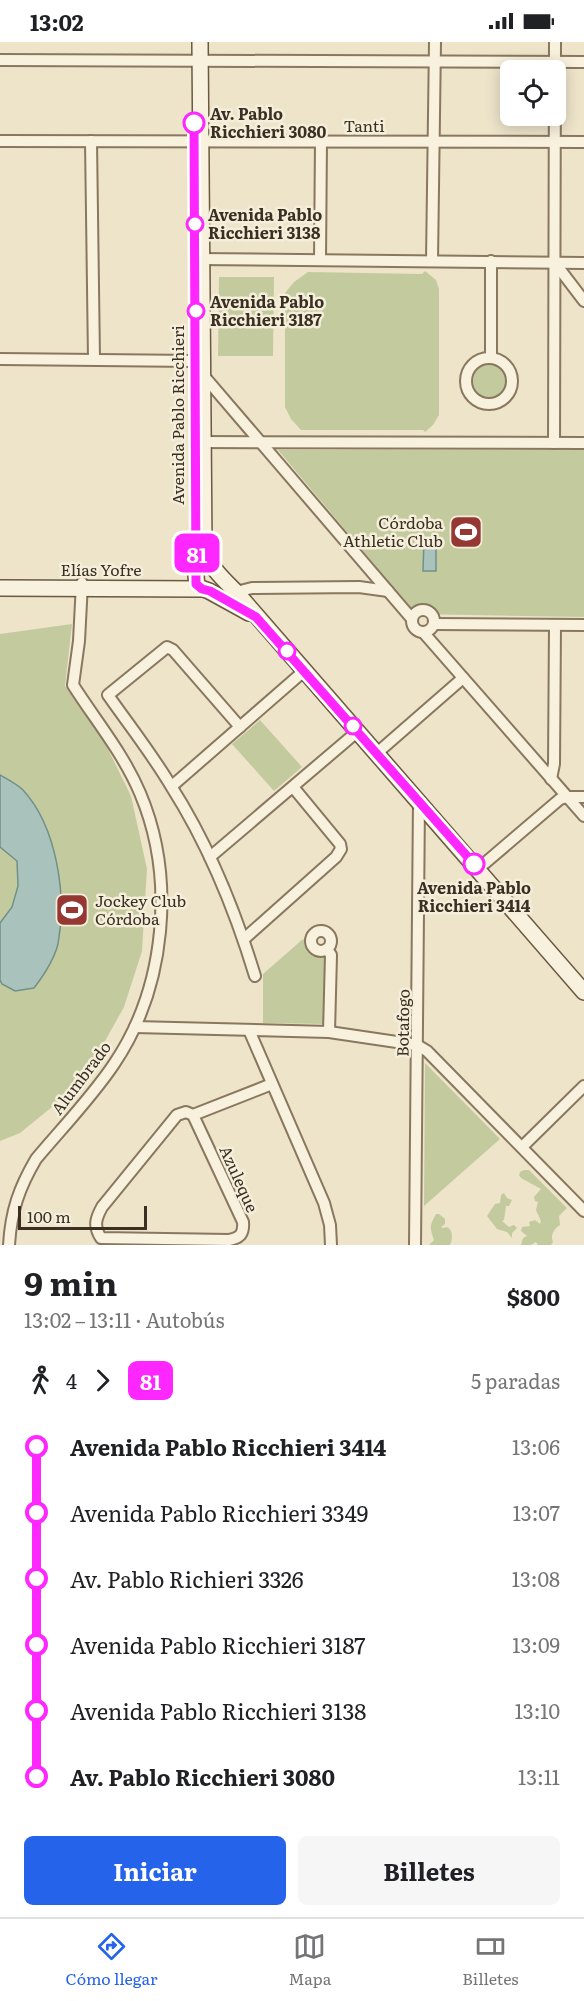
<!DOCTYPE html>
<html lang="es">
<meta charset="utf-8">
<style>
:root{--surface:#fff;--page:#f6f6f6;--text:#202124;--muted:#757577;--line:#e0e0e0;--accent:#2563eb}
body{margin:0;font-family:Literata,serif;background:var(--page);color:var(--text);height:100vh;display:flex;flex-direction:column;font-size:22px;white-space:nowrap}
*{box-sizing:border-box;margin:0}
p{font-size:20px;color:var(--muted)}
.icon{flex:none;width:33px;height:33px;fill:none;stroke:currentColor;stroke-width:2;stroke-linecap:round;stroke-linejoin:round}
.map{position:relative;height:1203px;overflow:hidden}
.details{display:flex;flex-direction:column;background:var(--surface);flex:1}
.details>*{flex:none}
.badge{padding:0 12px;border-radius:9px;font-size:21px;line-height:39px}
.buttons{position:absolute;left:500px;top:18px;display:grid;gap:12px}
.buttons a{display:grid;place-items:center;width:66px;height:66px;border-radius:9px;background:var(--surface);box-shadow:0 3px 15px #0003;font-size:30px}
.scale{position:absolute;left:18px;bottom:15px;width:129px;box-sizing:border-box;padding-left:6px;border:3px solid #3a2f22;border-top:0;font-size:16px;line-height:21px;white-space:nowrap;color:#3a2f22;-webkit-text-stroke:4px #f4eeda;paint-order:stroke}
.map>.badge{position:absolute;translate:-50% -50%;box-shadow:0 0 0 3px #fff}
.legs{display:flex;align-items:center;gap:9px;height:66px;padding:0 24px;font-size:20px}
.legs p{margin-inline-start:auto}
.summary{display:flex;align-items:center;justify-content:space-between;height:102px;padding:0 24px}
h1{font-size:33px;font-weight:700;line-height:45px}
.button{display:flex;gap:12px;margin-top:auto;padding:12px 24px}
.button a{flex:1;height:69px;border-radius:9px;background:var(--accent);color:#fff;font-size:24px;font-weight:700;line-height:69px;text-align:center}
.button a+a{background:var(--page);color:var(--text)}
ul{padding:0 24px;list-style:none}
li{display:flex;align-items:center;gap:21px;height:66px;font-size:22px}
li i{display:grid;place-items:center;width:9px;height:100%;margin:0 8px;background:currentColor}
li i::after{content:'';width:15px;height:15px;margin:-8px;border:4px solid;border-radius:50%;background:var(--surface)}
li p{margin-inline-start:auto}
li:first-child i{background:linear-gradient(#0000 50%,currentColor 0)}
li:last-child i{background:linear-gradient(currentColor 50%,#0000 0)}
.status{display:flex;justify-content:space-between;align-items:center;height:42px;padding:0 30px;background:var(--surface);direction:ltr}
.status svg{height:16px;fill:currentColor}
.menu{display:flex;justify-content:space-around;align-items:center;height:84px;border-top:2px solid var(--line);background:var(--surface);font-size:16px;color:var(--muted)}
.menu a{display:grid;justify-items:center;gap:3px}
.menu .selected{color:var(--accent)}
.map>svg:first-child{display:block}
.green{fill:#c3cb9e}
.water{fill:#aac2bc;stroke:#71908a;stroke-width:1.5}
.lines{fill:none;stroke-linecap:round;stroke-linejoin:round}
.minor-casing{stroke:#89775f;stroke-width:14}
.secondary-casing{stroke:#6b5942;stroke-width:18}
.minor{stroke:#f8f1dd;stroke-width:10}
.secondary{stroke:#f8f1dd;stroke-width:15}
.line-1-casing{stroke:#fff;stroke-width:14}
.line-1{stroke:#fe27ff;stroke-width:9}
.stop-1-dot{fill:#fff;stroke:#fe27ff;stroke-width:3}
.labels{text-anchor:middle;stroke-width:5;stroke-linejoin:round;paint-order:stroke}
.stop-label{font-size:16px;font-weight:bold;fill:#3a2f22;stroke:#f4eeda;text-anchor:start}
.street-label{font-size:16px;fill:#3a2f22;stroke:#f4eeda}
.poi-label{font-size:16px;fill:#3a2f22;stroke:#f4eeda;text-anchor:end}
</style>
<div class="status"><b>13:02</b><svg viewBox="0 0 49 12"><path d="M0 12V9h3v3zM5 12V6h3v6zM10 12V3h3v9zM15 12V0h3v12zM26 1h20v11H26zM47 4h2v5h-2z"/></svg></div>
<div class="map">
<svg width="584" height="1203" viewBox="0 0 584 1203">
<rect width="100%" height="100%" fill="#ede4ca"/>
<g class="green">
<path d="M425,229L436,238L439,247V373L433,383L425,390L423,388H301L291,377L285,365V251L294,240L308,230L422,232Z"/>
<path d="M219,235H274L273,314H218Z"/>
<circle cx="490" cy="339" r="17"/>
<path d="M278,408H584V575L416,572Z"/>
<path d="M72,582L65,644L102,695L131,754L147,827L142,909L124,965L95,1017L63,1056L20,1091L0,1099V592Z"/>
<path d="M260,678L302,725L274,749L232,702Z"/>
<path d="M303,897L311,908L324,913L327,917L324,982L263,981V932Z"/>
<path d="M425,1021L500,1097L424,1164Z"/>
<path d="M524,1128H529L567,1166L559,1174L560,1183C554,1187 550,1193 553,1200L551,1203H538L536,1200L531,1203H521L523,1196L527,1194L521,1189L522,1185L530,1184L529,1180L535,1178L540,1182L541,1179L536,1168L538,1160L535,1159L534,1155L541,1147L521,1136L519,1133L520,1130Z"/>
<path d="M504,1151L507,1156L512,1158L509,1164H506L504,1178L502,1179L509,1185L514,1183L517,1186L512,1191V1196L507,1190L497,1187L487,1174L495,1162L500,1161L501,1153Z"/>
<path d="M436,1172H439L445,1177V1182L441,1185L443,1186L447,1185C453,1188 453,1197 450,1203H429L434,1198C430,1185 429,1185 436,1172Z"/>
</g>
<g class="water">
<path d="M424,496H436V529H423Z"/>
<path d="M0,733C7,737 17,742 23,748C57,785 67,854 58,902C54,918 44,933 34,946L15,949L2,942L0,938V881L12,865L18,844L17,819L0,805Z"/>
</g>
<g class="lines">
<defs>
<g id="minor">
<path d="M0,18L584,20"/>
<path d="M0,99L584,100"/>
<path d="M91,99L94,317"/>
<path d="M197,217L584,221"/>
<path d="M320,218L321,99"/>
<path d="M432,219L435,0"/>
<path d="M555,221L584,259"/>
<path d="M491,316V219"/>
<circle cx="489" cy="339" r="23"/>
<path d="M0,317L196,319L203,333L412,577"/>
<path d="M197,400L584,401"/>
<path d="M554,401L555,0"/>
<path d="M236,550L252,546L359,545L388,549"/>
<circle cx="423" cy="579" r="11"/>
<path d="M434,582L584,583"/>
<path d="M423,590L584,774"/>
<path d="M240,685L173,608L167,605L108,653C129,683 152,712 171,744C208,802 235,868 255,934"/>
<path d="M377,711L463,636"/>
<path d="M551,737L554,722L555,583"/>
<path d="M172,744L304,629"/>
<path d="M210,815L358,689"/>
<path d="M478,827L560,757L567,755H584"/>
<circle cx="321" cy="899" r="10"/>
<path d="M244,897L336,815L341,807L340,802L293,745"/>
<path d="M327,907L331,913L329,990"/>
<path d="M135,985L329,990L417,1003L427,1009L584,1169"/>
<path d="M249,988L324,1161L330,1183L331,1203"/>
<path d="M193,1073L243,1180C244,1192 240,1196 229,1198L101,1196C93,1184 96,1176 102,1165L177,1073L186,1070L193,1073L272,1042"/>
<path d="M522,1105L584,1044"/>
<path d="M9,1203C11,1169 19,1146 36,1117C62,1086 92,1055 114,1022C166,945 176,836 140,751C123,711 96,679 73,643L79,599L82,541"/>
<path d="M415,1203L419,759"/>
</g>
<g id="secondary">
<path d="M200,0L204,508C210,525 223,537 236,550L584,950"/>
<path d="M197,501C197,513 194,536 198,545L209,549L249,571"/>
<path d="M0,546L202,547"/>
</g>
</defs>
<use href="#minor" class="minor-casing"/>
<use href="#secondary" class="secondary-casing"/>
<use href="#minor" class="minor"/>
<use href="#secondary" class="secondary"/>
</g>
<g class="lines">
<defs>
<path id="line-1" d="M194,81L196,542L202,547L210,549L256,575L474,822"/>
</defs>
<use href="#line-1" class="line-1-casing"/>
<use href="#line-1" class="line-1"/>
</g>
<defs>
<symbol id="stadium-square" viewBox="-11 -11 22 22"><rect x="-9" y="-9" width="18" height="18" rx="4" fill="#953732" stroke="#f4eeda"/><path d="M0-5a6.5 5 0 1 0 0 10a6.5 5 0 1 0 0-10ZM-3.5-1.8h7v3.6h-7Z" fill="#fff"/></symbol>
</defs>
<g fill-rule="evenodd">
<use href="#stadium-square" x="447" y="471" width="38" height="38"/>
<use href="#stadium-square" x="53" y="849" width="38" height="38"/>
</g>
<g class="stop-1-dot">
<circle cx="194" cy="81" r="10"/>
<circle cx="195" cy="182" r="8"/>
<circle cx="196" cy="269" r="8"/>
<circle cx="287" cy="609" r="8"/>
<circle cx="353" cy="684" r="8"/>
<circle cx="474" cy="822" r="10"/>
</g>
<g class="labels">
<g class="stop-label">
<text x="210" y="78">Av. Pablo<tspan x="210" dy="18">Ricchieri 3080</tspan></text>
<text x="208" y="179">Avenida Pablo<tspan x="208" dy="18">Ricchieri 3138</tspan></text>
<text x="210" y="266">Avenida Pablo<tspan x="210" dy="18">Ricchieri 3187</tspan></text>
<text x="474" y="852" text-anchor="middle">Avenida Pablo<tspan x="474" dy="18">Ricchieri 3414</tspan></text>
</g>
<g class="street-label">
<text x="364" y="90">Tanti</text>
<text transform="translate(178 373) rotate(-90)" y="6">Avenida Pablo Ricchieri</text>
<text x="101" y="534">Elías Yofre</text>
<text transform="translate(403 981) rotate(-89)" y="6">Botafogo</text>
<text transform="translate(81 1036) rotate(-53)" y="6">Alumbrado</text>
<text transform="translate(239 1137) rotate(66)" y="6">Azuleque</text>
</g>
<g class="poi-label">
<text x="443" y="487">Córdoba<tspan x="443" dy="18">Athletic Club</tspan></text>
<text x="95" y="865" text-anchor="start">Jockey Club<tspan x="95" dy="18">Córdoba</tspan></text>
</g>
</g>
</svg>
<div class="buttons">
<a><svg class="icon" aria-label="locate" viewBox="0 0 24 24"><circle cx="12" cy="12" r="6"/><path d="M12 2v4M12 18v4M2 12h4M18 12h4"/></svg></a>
</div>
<div class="scale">100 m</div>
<b class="badge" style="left:197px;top:511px;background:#fe27ff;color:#fff">81</b>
</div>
<section class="details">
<div class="summary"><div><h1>9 min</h1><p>13:02 – 13:11 · Autobús</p></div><b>$800</b></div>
<div class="legs"><svg class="icon" aria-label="walk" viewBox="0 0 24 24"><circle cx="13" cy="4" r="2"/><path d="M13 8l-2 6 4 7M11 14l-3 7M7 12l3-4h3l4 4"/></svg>4<svg class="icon" aria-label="forward" viewBox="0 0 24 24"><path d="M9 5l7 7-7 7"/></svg><b class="badge" style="background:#fe27ff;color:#fff">81</b><p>5 paradas</p></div>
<ul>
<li><i style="color:#fe27ff"></i><b>Avenida Pablo Ricchieri 3414</b><p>13:06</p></li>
<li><i style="color:#fe27ff"></i><span>Avenida Pablo Ricchieri 3349</span><p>13:07</p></li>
<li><i style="color:#fe27ff"></i><span>Av. Pablo Richieri 3326</span><p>13:08</p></li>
<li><i style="color:#fe27ff"></i><span>Avenida Pablo Ricchieri 3187</span><p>13:09</p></li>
<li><i style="color:#fe27ff"></i><span>Avenida Pablo Ricchieri 3138</span><p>13:10</p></li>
<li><i style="color:#fe27ff"></i><b>Av. Pablo Ricchieri 3080</b><p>13:11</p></li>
</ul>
<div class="button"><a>Iniciar</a><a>Billetes</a></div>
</section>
<nav class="menu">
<a class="selected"><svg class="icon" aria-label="directions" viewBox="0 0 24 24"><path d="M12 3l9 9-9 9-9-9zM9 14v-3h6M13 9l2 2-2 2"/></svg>Cómo llegar</a>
<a><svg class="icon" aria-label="map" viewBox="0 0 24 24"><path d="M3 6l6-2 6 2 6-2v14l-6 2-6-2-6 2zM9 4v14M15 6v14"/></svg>Mapa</a>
<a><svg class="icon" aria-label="tickets" viewBox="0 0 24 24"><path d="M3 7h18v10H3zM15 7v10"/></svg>Billetes</a>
</nav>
